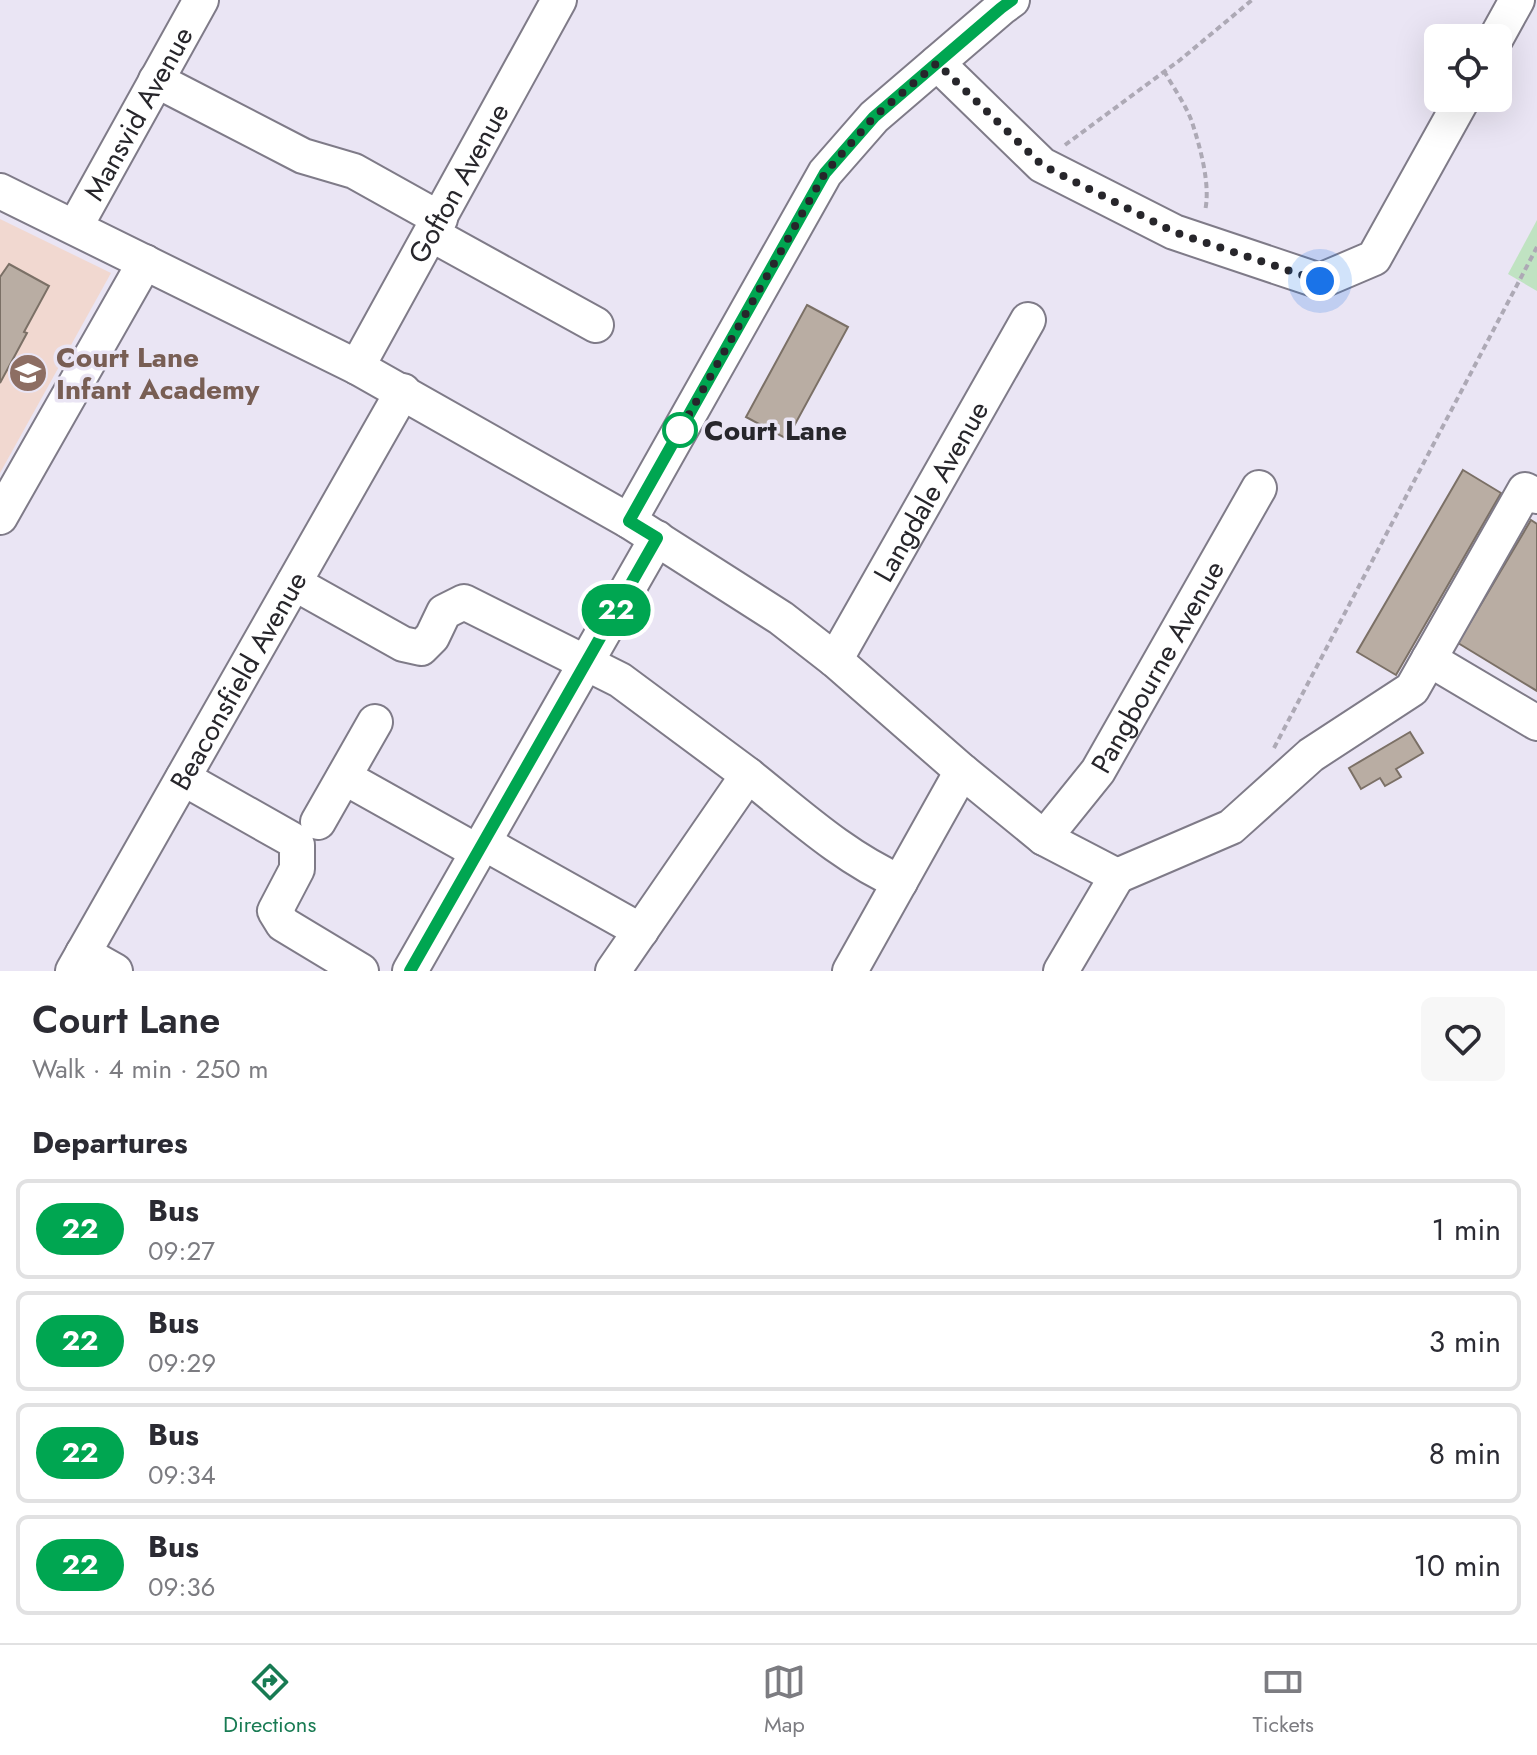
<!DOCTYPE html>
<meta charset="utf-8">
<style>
:root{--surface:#fff;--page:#f7f7f7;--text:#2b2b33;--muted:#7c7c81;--line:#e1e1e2;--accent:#187b53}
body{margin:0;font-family:Jost,sans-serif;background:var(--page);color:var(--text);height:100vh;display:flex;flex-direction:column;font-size:30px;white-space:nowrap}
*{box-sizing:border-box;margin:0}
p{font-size:26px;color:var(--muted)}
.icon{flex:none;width:44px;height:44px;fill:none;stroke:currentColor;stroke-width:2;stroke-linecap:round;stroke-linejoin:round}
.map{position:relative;height:971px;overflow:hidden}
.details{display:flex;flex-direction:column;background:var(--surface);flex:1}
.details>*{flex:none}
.badge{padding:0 16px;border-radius:26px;font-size:28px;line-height:52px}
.tools{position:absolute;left:1424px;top:24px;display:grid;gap:16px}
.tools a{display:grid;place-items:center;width:88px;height:88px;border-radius:12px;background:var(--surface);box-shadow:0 8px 32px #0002;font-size:40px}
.you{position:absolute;width:40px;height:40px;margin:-20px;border:6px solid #fff;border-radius:50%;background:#1a73e8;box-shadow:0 0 0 12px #1a73e833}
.map>.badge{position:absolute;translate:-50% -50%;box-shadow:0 0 0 4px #fff}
h2{padding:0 32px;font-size:30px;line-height:72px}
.round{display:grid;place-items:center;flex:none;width:84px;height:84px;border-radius:12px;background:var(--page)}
.overview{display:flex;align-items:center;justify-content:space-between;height:136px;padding:0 32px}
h1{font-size:38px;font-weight:600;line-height:60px}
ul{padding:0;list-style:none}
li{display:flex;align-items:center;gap:24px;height:100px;margin:0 16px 12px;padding:0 16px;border:4px solid var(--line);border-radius:12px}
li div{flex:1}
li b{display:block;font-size:30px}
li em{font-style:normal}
li .badge{min-width:88px;font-weight:700;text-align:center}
.tabs{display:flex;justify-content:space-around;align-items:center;height:112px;border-top:2px solid var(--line);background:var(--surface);font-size:22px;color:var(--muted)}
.tabs a{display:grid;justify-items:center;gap:4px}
.tabs .on{color:var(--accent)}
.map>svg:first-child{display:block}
.education{fill:#f1d8d0}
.green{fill:#c0e3c2}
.building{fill:#b9ada3;stroke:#7b7066;stroke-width:2}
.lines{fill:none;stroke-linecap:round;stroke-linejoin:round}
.minor-casing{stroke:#7f7b88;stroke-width:38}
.path{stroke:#ada9b5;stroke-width:4;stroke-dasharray:6 4;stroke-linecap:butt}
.minor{stroke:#fff;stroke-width:34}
.line-casing{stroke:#fff;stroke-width:18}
.line{stroke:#00a651;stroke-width:12}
.walk{stroke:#27262b;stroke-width:8;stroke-dasharray:0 14.4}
.stop-dot{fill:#fff;stroke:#00a651;stroke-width:4}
.labels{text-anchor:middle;stroke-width:7;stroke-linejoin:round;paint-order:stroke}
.street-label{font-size:28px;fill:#27262b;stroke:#eae5f4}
.education-label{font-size:28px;font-weight:bold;fill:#785e54;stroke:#eae5f4;text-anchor:start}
.stop-label{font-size:28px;font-weight:bold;fill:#27262b;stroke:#eae5f4;text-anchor:start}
</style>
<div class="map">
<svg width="1537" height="971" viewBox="0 0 1537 971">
<rect width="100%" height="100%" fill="#eae5f4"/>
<path class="education" d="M0,219L111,273L0,473Z"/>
<path class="green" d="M1537,220V291L1508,274Z"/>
<g class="building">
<path d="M9,264L49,286L24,332L27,333L0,383V277Z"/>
<path d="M807,305L848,327L787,439L746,417Z"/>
<path d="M1463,470L1501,493L1396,675L1357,652Z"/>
<path d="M1531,520L1537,524V691L1458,643Z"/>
<path d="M1410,732L1423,753L1396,769L1401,777L1385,786L1380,778L1361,789L1349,768Z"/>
</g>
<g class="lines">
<defs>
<g id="minor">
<path d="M1496,38L1517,0"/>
<path d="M937,63L1042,165L1174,232L1320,281L1374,258L1463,98"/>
<path d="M156,80L303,156L354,171L440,219"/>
<path d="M0,191L357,367L629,521L781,618L835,660L962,771L1044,838L1117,876L1231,827L1311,755L1412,689L1525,490L1537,496"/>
<path id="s1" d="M75,227L201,0"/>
<path d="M431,234L596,325"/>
<path id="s2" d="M357,367L559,0"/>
<path d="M0,517L145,262"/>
<path d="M629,521L825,173L874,117L1001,8L1012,0"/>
<path d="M294,583L403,644L421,648L432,637L444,612L464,602L620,680L748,775L613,971"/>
<path d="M1429,659L1537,723"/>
<path id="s3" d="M835,660L1028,320"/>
<path d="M748,775C796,813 843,857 900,882"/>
<path d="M344,777L478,852"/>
<path d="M183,778L291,839L297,845V869L275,911L283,924L361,971"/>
<path d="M318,822L375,722"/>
<path id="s4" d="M1044,838L1098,771L1259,488"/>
<path d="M484,843L641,931"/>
<path d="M83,953L115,971"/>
<path id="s5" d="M73,971L403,391"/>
<path d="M410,971L657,538"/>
<path d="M850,971L962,771"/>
<path d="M1061,971L1117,876"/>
</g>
</defs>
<use href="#minor" class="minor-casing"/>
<g class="path">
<path d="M1164,71C1173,87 1186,105 1192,122C1200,147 1211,185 1205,211"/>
<path d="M1065,145L1180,60L1252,0"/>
<path d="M1274,748L1537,247"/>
</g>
<use href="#minor" class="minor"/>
</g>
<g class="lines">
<defs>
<path id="line" d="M410,971L657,538L629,521L825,173L874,117L1001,8L1012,0"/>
</defs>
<use href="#line" class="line-casing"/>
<use href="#line" class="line"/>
<path class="walk" d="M680,430L674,441L825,173L874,117L937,63L1042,165L1174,232L1320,281"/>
</g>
<defs>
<symbol id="school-disc" viewBox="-11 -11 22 22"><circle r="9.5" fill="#8d6e63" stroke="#eae5f4"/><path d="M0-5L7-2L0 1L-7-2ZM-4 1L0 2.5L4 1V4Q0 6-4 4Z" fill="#fff"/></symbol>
</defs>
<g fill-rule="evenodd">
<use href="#school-disc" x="6" y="351" width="44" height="44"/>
</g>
<circle class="stop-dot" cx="680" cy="430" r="16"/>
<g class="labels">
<g class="street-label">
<text dy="10" stroke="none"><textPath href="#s1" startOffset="130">Mansvid Avenue</textPath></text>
<text dy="10" stroke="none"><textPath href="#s2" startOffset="210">Gofton Avenue</textPath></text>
<text dy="10" stroke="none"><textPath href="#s3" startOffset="194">Langdale Avenue</textPath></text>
<text dy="10" stroke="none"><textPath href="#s4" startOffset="206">Pangbourne Avenue</textPath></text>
<text dy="10" stroke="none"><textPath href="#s5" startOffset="334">Beaconsfield Avenue</textPath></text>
</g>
<g class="education-label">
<text x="56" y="367">Court Lane<tspan x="56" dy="32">Infant Academy</tspan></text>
</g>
<g class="stop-label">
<text x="704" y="440">Court Lane</text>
</g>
</g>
</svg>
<div class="tools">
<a><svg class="icon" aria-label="locate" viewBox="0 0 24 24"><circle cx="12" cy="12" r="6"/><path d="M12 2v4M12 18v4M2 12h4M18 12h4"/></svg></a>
</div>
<div class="you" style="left:1320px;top:281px"></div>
<b class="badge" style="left:616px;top:610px;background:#00a651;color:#fff">22</b>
</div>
<section class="details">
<div class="overview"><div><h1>Court Lane</h1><p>Walk · 4 min · 250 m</p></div><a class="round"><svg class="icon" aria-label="heart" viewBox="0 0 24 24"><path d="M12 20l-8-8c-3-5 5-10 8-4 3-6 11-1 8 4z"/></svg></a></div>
<h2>Departures</h2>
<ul>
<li><span class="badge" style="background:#00a651;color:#fff">22</span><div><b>Bus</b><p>09:27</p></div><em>1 min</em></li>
<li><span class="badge" style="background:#00a651;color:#fff">22</span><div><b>Bus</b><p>09:29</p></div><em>3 min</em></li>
<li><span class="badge" style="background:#00a651;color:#fff">22</span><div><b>Bus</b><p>09:34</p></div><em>8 min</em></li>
<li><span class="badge" style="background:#00a651;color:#fff">22</span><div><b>Bus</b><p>09:36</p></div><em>10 min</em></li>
</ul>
</section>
<nav class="tabs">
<a class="on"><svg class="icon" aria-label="directions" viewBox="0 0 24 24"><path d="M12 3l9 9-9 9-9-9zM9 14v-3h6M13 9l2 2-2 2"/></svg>Directions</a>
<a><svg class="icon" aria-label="map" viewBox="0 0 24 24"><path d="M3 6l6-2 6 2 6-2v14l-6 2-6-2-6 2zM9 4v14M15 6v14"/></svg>Map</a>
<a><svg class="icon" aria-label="tickets" viewBox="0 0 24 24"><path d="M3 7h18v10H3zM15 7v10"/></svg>Tickets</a>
</nav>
